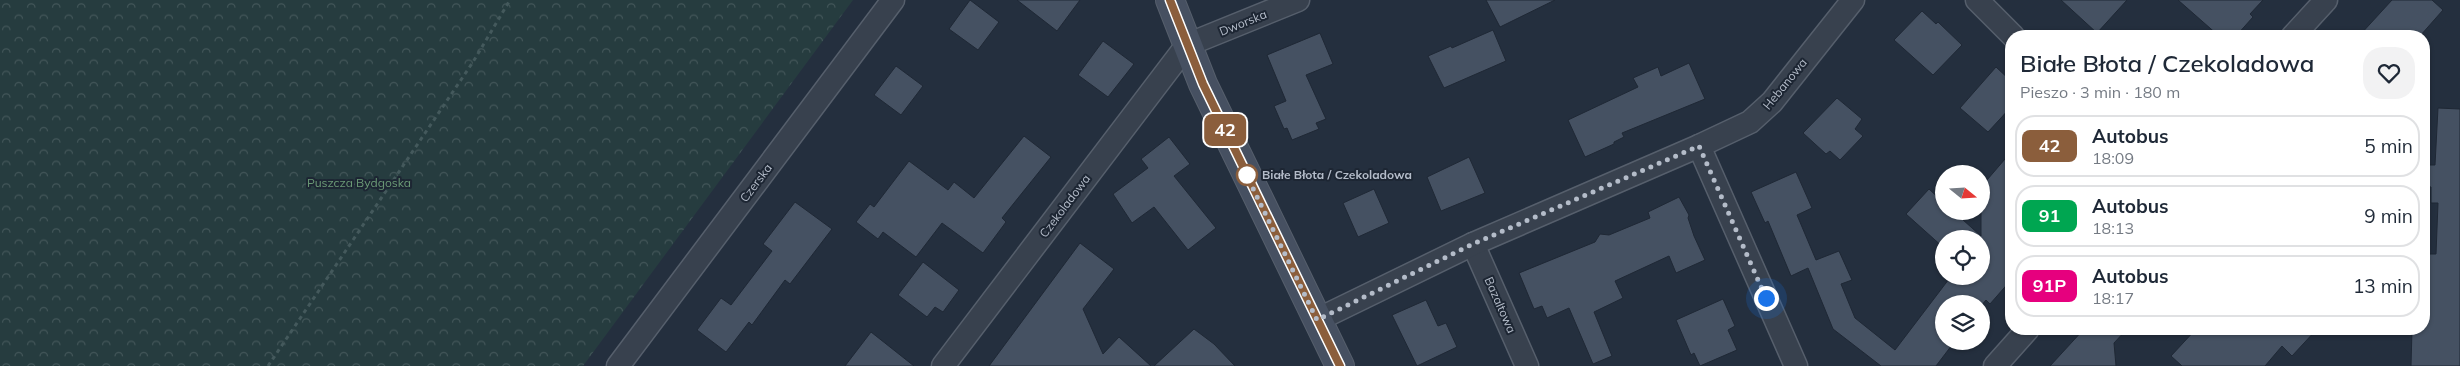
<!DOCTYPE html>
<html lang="pl">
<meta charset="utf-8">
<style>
:root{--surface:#fff;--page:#f2f2f3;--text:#1f2937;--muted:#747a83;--line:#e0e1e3}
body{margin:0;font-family:Mulish,sans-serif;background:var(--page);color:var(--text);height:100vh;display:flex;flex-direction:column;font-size:19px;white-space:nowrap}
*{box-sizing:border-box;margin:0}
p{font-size:16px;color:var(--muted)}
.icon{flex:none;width:28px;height:28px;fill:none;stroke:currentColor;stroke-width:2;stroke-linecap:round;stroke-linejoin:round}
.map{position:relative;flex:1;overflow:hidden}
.details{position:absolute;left:2005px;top:30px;width:425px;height:305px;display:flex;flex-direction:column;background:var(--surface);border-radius:20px;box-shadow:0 1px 4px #0004}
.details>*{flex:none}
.badge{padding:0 10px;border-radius:8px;font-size:18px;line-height:32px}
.needle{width:32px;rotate:108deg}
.controls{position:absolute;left:1935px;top:165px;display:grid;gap:10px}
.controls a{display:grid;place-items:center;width:55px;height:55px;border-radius:50%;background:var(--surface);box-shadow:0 1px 4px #0004;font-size:25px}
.you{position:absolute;width:25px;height:25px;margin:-12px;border:4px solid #fff;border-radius:50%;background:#1a73e8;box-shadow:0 0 0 8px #1a73e833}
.map>.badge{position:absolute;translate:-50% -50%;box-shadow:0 0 0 2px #fff}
.round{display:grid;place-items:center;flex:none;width:52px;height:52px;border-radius:20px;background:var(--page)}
.summary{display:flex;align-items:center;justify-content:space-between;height:85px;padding:0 15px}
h1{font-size:24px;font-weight:600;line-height:38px}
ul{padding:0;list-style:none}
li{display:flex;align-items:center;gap:15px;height:62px;margin:0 10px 8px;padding:0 5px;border:2px solid var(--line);border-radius:20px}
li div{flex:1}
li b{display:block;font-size:19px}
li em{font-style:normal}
li .badge{min-width:55px;font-weight:700;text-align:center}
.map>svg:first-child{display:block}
.forest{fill:url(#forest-crowns)}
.building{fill:#455162;stroke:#1f2835}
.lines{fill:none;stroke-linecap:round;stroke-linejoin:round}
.street-casing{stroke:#565f6c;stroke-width:25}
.secondary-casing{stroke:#565f6c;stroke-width:30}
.path{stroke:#44595c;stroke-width:3;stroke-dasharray:4 4;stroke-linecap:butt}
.street{stroke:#38414e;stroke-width:22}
.secondary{stroke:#465061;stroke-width:28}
.line-casing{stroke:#fff;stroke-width:11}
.line{stroke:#8b5e3c;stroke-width:8}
.walk{stroke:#b4bcc9;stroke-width:5;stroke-dasharray:0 9}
.stop-dot{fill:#fff;stroke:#8b5e3c;stroke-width:2.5}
.labels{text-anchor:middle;stroke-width:4;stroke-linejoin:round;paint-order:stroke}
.street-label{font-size:12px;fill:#b4bcc9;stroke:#1d2633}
.stop-label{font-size:12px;font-weight:bold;fill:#b4bcc9;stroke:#1d2633;text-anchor:start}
.park-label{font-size:12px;fill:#6b9a76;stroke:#1d2633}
</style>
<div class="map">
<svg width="2460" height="366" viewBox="0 0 2460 366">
<defs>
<pattern id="forest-crowns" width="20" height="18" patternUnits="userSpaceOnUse" patternTransform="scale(1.25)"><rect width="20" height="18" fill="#263c3f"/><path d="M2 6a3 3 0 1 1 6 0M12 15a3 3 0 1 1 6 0" fill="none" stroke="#435659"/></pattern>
</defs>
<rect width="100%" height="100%" fill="#242f3e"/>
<path class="forest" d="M0,0H853L583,366H0Z"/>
<g class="building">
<path d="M970,0L999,22L978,50L949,29Z"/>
<path d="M1017,0H1080L1057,31Z"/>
<path d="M1486,0H1555L1500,27Z"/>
<path d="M2061,0H2127L2097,33Z"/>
<path d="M2178,0H2263L2250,14L2253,17L2236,36H2219Z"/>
<path d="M2392,0H2432L2443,10L2420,36H2359Z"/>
<path d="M1922,11L1936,24L1938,22L1962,45L1933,75L1894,40Z"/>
<path d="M1493,30L1506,61L1444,88L1428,56L1451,46L1452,48Z"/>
<path d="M1320,33L1333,64L1306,75L1326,119L1316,123L1319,129L1292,140L1287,128L1284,129L1274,106L1286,101L1267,55Z"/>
<path d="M1103,41L1134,64L1108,97L1078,75Z"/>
<path d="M1689,63L1705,99L1622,133L1624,137L1614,142V144L1585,157L1568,120L1638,87L1633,78L1658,67L1661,76Z"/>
<path d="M896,66L923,86L901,115L874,95Z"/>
<path d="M1996,67L2011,81V107L1988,132L1960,108Z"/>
<path d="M1837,98L1862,119L1855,129L1863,136L1840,160L1830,151L1826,154L1803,133Z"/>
<path d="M2438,108L2460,109V366H2411L2412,329H2424V254H2436L2438,203H2431V187L2424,186V165H2435Z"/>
<path d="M1024,136L1051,157L1002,218L1006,222L983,253L942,223L916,257L883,232L878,239L856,222L870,204L874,207L909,161L948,190L954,182L974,198Z"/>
<path d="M1169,137L1190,164L1174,176L1216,228L1188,250L1154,207L1132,223L1113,194L1148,168L1141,159Z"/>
<path d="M2011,152V280L1990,304L1986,300L1981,306V304H1944V341H1955L1936,366H1881L1833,329L1808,268L1791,276L1768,221L1765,223L1751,192L1796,172L1812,208L1797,215L1816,260L1839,251L1852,280L1841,284L1855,318L1895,350L1949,279L1946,276H1981V239H1944V248L1906,214L1929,189L1944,203V211H1953L1981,236V187Z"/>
<path d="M1469,157L1485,193L1441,211L1427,177Z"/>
<path d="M1374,189L1389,223L1358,237L1343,203Z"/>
<path d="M1679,197L1689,215L1688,218L1694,236L1705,260L1676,273L1669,256L1615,281L1623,298L1594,312L1612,356L1593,364L1569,308L1547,318L1542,306L1534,309L1519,273L1595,242L1600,234L1609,235L1650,218L1648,212Z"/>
<path d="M795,202L832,229L790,284L785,280L752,325L749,322L726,352L697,330L721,298L731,305L772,251L763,244Z"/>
<path d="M1080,243L1114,269L1083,309L1103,354L1119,337L1151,366H989Z"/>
<path d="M923,262L959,290L943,312L935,307L927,317L898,295Z"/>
<path d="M1723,299L1735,326L1728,330L1737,350L1700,366L1694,353L1691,355L1676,320Z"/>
<path d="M1426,300L1438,326L1446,323L1457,347L1417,366L1392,315Z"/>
<path d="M1194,329L1214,344L1235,366H1154Z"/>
<path d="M2084,329H2127L2114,343L2116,366H2050Z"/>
<path d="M2196,329H2317L2292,356L2282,346L2265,366H2182L2171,356Z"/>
<path d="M871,332L914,366H845Z"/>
</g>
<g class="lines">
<defs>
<g id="street">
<path d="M1977,0L2013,36"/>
<path d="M2293,36L2326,0"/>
<path d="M1699,146L1796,366"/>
<path d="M1473,244L1527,366"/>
<path d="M1317,320L1473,244L1699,146L1750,122L1772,102L1853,0"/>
<path d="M618,366L893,0"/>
<path d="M943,366L1187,45L1298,0"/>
<path d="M1995,366L2028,329"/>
</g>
<path id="secondary" d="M1170,0L1203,84L1340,366"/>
</defs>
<use href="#street" class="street-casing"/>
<use href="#secondary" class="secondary-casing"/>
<path class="path" d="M268,366L473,62L510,0"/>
<use href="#street" class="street"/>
<use href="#secondary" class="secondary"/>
</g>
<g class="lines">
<defs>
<path id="line" d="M1170,0L1203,84L1340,366"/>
</defs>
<use href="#line" class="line-casing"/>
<use href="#line" class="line"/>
<path class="walk" d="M1247,175L1244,170L1317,320L1473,244L1699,146L1766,298"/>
</g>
<circle class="stop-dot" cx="1247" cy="175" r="10"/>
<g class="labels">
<g class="street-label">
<text transform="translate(1243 23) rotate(-22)" y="4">Dworska</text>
<text transform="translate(1785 84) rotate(-51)" y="4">Hebanowa</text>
<text transform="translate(756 183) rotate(-53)" y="4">Czerska</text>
<text transform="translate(1065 206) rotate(-53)" y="4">Czekoladowa</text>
<text transform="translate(1500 305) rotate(66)" y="4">Bazaltowa</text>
</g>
<g class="stop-label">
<text x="1262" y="179">Białe Błota / Czekoladowa</text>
</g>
<g class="park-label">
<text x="359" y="187">Puszcza Bydgoska</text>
</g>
</g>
</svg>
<div class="controls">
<a><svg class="needle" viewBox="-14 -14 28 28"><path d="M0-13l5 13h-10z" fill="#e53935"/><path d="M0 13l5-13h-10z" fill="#747a83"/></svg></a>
<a><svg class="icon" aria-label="locate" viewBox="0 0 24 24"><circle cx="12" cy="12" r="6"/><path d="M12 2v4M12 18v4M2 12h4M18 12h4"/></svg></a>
<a><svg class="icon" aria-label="layers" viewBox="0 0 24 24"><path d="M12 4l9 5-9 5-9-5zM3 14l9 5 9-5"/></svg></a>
</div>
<div class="you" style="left:1766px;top:298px"></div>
<b class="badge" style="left:1225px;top:130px;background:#8b5e3c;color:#fff">42</b>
<section class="details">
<div class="summary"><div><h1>Białe Błota / Czekoladowa</h1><p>Pieszo · 3 min · 180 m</p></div><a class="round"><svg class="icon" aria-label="heart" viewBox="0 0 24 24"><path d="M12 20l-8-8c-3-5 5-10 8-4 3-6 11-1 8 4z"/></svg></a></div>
<ul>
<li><span class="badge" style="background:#8b5e3c;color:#fff">42</span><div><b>Autobus</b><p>18:09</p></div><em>5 min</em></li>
<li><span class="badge" style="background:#00a651;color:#fff">91</span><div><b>Autobus</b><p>18:13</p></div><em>9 min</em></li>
<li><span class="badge" style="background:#e6007e;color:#fff">91P</span><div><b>Autobus</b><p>18:17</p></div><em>13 min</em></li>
</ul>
</section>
</div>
